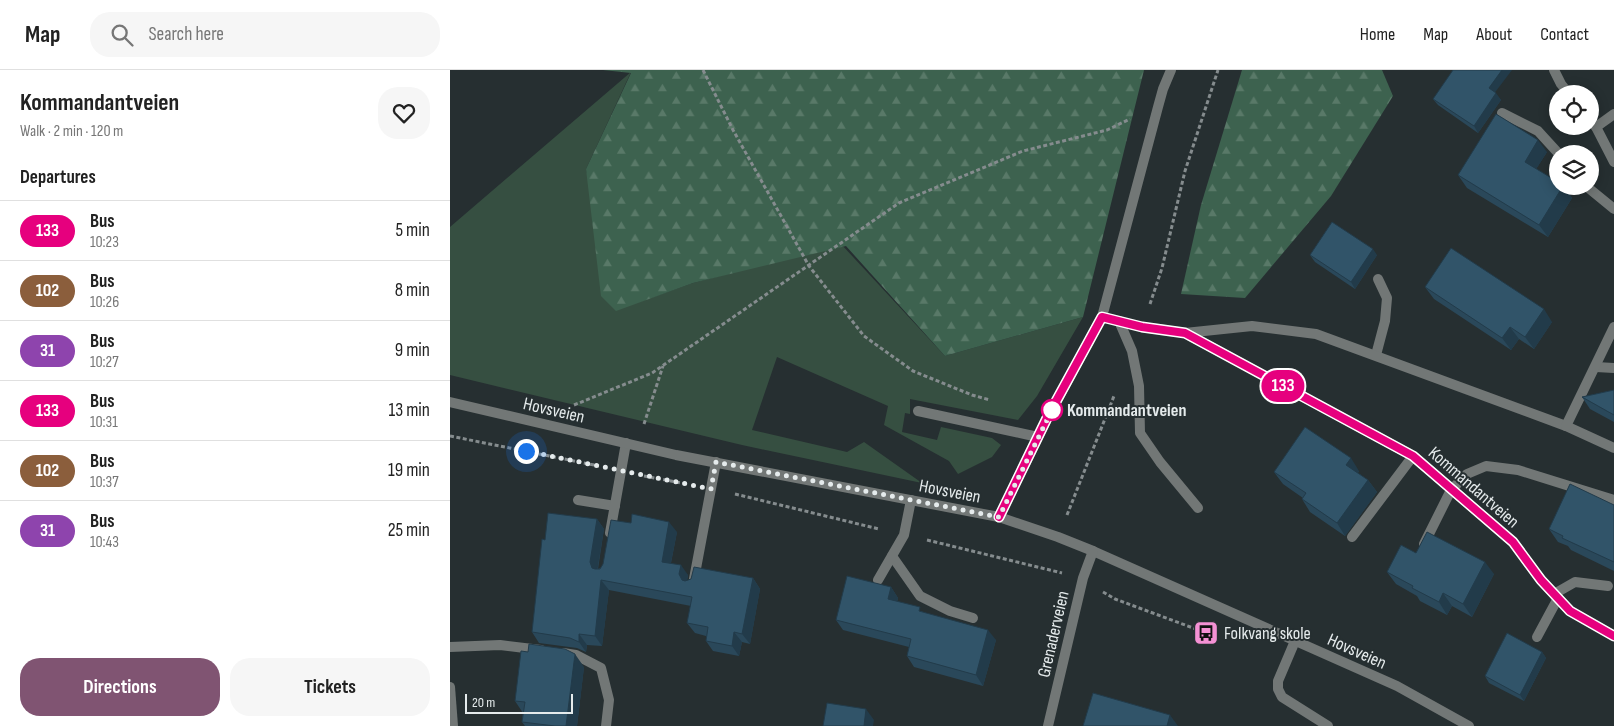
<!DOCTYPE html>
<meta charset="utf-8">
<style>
:root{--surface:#fff;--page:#f6f6f6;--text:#222;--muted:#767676;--line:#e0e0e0;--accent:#805472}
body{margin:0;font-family:"Sofia Sans Condensed",sans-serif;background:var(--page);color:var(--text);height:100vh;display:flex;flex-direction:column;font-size:19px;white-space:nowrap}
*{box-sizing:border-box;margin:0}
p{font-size:16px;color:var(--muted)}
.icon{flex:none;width:28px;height:28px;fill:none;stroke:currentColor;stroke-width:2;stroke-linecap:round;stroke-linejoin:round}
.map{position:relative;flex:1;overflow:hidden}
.panel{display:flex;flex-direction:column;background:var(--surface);width:450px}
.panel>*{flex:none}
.badge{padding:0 10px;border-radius:16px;font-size:18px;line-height:32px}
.controls{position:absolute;left:1099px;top:15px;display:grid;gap:10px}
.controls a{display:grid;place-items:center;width:50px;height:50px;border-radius:50%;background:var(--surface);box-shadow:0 2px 12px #0003;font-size:25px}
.scale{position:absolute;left:15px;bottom:12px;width:108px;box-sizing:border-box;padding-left:5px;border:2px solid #e5ebec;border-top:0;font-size:14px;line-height:18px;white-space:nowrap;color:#e5ebec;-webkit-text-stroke:4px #262f31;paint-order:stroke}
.you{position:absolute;width:25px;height:25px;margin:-12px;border:4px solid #fff;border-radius:50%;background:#1a73e8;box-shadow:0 0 0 8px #1a73e833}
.map>.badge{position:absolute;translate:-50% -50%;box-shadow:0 0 0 2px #fff}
h2{padding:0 20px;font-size:19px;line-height:45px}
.round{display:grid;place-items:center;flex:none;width:52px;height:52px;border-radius:20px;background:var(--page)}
.headline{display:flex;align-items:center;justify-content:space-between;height:85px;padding:0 20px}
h1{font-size:24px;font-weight:700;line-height:38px}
.primary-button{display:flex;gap:10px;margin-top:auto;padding:10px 20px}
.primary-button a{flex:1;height:58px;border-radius:20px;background:var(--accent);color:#fff;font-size:20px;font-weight:700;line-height:58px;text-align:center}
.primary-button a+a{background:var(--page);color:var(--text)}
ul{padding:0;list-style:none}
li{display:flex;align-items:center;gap:15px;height:60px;padding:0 20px;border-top:1px solid var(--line)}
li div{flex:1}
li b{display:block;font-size:19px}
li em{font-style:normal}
li .badge{min-width:55px;font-weight:700;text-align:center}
header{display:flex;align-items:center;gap:30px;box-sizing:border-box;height:70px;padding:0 25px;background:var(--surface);border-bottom:1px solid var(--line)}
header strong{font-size:24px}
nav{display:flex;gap:28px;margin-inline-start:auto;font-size:18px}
.search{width:350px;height:45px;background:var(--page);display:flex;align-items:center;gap:12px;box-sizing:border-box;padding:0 18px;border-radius:20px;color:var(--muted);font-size:19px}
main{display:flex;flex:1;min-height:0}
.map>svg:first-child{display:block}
.grass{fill:#364f41}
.forest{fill:url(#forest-firs)}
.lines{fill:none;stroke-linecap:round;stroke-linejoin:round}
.path{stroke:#858c8e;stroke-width:3;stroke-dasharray:4 2.5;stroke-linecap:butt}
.service{stroke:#727776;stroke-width:10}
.minor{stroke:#727776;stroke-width:10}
.tertiary{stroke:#727776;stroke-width:10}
.wall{fill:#2a485a}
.shaded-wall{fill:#223b4a}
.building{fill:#315469;stroke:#223b4a}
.line-casing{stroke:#fff;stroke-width:11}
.line{stroke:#e6007e;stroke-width:8}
.walk{stroke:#e5ebec;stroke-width:5;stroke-dasharray:0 9}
.stop-dot{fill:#fff;stroke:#e6007e;stroke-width:2.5}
.labels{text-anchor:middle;stroke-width:4;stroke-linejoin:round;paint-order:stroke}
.street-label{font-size:18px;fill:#e5ebec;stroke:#262f31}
.stop-label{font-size:18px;font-weight:bold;fill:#e5ebec;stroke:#262f31;text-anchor:start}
.poi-label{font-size:18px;fill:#e5ebec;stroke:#262f31;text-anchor:start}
</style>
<header>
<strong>Map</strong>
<div class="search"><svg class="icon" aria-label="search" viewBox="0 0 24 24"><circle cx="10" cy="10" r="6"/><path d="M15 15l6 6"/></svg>Search here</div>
<nav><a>Home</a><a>Map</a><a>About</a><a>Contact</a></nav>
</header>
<main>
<section class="panel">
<div class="headline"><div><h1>Kommandantveien</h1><p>Walk · 2 min · 120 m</p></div><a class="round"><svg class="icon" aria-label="heart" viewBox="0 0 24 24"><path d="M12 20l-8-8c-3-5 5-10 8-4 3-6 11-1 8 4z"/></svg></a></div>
<h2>Departures</h2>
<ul>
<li><span class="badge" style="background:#e6007e;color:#fff">133</span><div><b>Bus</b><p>10:23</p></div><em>5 min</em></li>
<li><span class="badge" style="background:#8b5e3c;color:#fff">102</span><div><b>Bus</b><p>10:26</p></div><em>8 min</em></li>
<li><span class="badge" style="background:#8e44ad;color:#fff">31</span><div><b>Bus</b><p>10:27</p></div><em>9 min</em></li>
<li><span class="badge" style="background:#e6007e;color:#fff">133</span><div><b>Bus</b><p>10:31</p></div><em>13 min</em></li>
<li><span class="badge" style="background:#8b5e3c;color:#fff">102</span><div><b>Bus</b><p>10:37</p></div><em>19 min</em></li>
<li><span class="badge" style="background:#8e44ad;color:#fff">31</span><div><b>Bus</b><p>10:43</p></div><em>25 min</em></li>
</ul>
<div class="primary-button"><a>Directions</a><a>Tickets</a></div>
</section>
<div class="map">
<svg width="1164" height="656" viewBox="0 0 1164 656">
<defs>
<pattern id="forest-firs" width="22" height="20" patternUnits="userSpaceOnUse" patternTransform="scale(1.25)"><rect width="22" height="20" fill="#3d624f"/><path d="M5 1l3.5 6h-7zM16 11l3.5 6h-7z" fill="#597968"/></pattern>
</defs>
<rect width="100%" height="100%" fill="#262f31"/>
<path class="grass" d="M181,2L136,99L166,240L243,213L391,174L495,286L633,247L587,326L568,350L460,329V344L455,343L452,362L487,370L491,357L542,368L551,375L542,387L508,404L499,391L434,355L438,336L327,287L302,360L397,382L414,372L472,413L292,375L0,305V157Z"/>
<g class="forest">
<path d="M153,0H694L633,247L495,286L396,176L243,213L166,241L151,226L136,99L181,3Z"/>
<path d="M792,0H932L943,26L881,126L795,228L731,224L751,135Z"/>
</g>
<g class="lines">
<g class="path">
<path d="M253,0L283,60L359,196L414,266L463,301L522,325L540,330"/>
<path d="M700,234L712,198L735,101L768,0"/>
<path d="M124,335L202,303L449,133L573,81L657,60L680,49"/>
<path d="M194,354L213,296"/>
<path d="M0,366L149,396"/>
<path d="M194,406L237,414"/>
<path d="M285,424L429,459"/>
<path d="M617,445L664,326"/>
<path d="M477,470L612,503"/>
<path d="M653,522L665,529L762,565"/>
</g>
<g class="service">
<path d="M1104,0L1111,14L1119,24"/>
<path d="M1052,43L1088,61L1109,84"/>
<path d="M1140,49L1146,57L1164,44"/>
<path d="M1136,116L1164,139"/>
<path d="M669,251L682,281L689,316L690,363L710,392L748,438"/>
<path d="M926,285L935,251L937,228L928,209"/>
<path d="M1146,297L1164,298"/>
<path d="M468,341L588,367"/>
<path d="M128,430L165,436"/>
<path d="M160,463L176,373"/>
<path d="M902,467L963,386"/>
<path d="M974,474L1001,420L1017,404L1036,396L1068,400L1164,430"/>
<path d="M442,486L470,526L500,541L523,548"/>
<path d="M244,509L266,392"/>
<path d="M428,510L454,465L461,430"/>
<path d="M1104,524L1125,512L1158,516"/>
<path d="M1087,567L1108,528"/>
<path d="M845,571L828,611V619L832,627L878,656"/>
<path d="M0,577L50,575L91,580"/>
<path d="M113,583L126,585L151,598L159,630L156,656"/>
</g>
<g class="minor">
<path d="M721,0L713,19L708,37L652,247L598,347L549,447L608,467L643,481L947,616L1019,656"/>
<path d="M1146,57L1164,92"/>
<path d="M652,247L692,257L735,263L802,256L866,264L1116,356L1164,378"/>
<path d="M735,263L963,386L1063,472L1091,510L1120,541L1164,566"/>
<path d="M1116,356L1164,257"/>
<path d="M0,617L3,656"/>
<path d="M598,656L633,508L643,481"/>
</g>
<path class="tertiary" d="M0,332L226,385L549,447"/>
</g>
<g class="wall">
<path d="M1045,23L1051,30L1028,63L988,35L983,29Z"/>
<path d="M1097,82L1086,99L1108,116H1114L1122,128L1098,167L1017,118L1008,105Z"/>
<path d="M860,185H927L905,219L865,192Z"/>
<path d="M975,217L1102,252L1084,279L1069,269L1061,280L984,229Z"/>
<path d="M1164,320V352L1140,339L1132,327Z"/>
<path d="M909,401L908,403L918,410L927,422L895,466L860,442L852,429L853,428L833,414L824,402Z"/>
<path d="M1164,435V501L1121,480L1118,476L1108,472L1099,459Z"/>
<path d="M147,449L154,459L148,499L227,462L221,493L238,505L237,511L303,508L310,519L300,574L292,572L289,586L263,581L256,571V566L245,563L237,553L241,536L159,520L152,576L137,575L136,582L127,578L89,573L82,562L95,470Z"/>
<path d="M966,483L1044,504L1022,547L1002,536L997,545L970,531L967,526L946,514L937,502Z"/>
<path d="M441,517L448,528L447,532L546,570L533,616L464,597L457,586L459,577L393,560L386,550Z"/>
<path d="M1092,582L1096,588L1074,631L1039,613L1035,606Z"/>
<path d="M134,597L127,656H75L72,652L73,643L65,631Z"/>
</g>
<g class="shaded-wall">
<path d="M1052,0H1062L1043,25L1039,18Z"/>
<path d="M1046,23L1051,30L1028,63L1024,56Z"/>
<path d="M1088,70L1097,82L1083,104L1075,92Z"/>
<path d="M1113,116H1114L1122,128L1098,167L1089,155Z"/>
<path d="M923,179L927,185L905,219L901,212Z"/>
<path d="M1094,239L1102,252L1084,279L1075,267Z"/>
<path d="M1060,257L1069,269L1061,280L1052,268Z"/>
<path d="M901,388L909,401L905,407L896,395Z"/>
<path d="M918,410L927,422L895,466L887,453Z"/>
<path d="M147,449L154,459L147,502L142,498L140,492Z"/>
<path d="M219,452L227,462L219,502L212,492Z"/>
<path d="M1035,492L1044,504L1022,547L1013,534Z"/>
<path d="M231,495L238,505L236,514L232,510L229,504Z"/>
<path d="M303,508L310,519L300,574L292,564Z"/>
<path d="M151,510L159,520L152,576L145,566Z"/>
<path d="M441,517L448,528L445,540L438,529Z"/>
<path d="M993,523L1002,536L997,545L989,532Z"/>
<path d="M538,560L546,570L533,616L526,605Z"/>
<path d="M284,562L292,572L289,586L282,576Z"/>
<path d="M129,564L137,575L136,582L129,572Z"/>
<path d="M1092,582L1096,588L1074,631L1070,625Z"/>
<path d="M125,584L134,597L127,656H116Z"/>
<path d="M416,639L424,650L423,656H414Z"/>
<path d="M720,645L728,656H717Z"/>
</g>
<g class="building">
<path d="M1003,0H1052L1039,18L1046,23L1024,56L983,29Z"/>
<path d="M1046,44L1088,70L1075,92L1108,112V116H1113L1089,155L1008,105Z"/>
<path d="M882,152L923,179L901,212L860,185Z"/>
<path d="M1001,178L1094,239L1075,267L1060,257L1052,268L975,217Z"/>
<path d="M1164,320V345L1132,327Z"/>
<path d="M855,357L901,388L896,395L918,410L887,453L852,429L856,423L824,402Z"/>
<path d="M1120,414L1164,435V492L1112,468L1113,466L1099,459Z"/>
<path d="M98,443L147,449L140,492L142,498L145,499H150L153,494L161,450L181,453L182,444L219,452L212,492L231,495L229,504L232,510L235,511L241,509L244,497L303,508L292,564L284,562L282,576L256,571L258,557L237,553L242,527L151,510L145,566L129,564V572L120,568L82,562L92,469L95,470Z"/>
<path d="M977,462L1035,492L1013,534L993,523L989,532L962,518L963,516L937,502L951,475L966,483Z"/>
<path d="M397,506L441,517L438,529L470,537L469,541L538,560L526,605L457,586L461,569L386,550Z"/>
<path d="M1057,563L1092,582L1070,625L1035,606Z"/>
<path d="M79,574L115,579L125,584L116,656H105L72,652L75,632L65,631L71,581L78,582Z"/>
<path d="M643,623L720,645L717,656H633Z"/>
<path d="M377,633L416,639L414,656H373Z"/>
</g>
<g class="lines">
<defs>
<path id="line" d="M549,447L598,346L652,247L692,257L735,263L963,386L1063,472L1091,510L1120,541L1164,566"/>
</defs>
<use href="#line" class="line-casing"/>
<use href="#line" class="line"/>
<path class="walk" d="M76,381L261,419L266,392L549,447L602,340"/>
</g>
<defs>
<symbol id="bus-square" viewBox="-11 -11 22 22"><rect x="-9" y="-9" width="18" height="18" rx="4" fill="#f491d4" stroke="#262f31"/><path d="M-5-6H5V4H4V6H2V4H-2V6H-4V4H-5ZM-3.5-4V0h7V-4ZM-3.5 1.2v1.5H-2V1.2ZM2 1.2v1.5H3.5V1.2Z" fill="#111"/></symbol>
</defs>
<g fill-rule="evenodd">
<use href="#bus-square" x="742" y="549" width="28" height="28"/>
</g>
<circle class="stop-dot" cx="602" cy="340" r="10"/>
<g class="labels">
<g class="street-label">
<text transform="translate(104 340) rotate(13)" y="6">Hovsveien</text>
<text transform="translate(1024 417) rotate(41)" y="6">Kommandantveien</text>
<text transform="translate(500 421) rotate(11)" y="6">Hovsveien</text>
<text transform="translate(603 564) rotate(-77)" y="6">Grenaderveien</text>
<text transform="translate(907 581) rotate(24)" y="6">Hovsveien</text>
</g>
<g class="stop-label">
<text x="617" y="346">Kommandantveien</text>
</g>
<g class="poi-label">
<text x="774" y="569">Folkvang skole</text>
</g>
</g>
</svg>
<div class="controls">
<a><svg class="icon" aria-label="locate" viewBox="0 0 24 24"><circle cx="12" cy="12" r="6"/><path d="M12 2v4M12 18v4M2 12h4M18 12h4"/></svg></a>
<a><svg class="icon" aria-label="layers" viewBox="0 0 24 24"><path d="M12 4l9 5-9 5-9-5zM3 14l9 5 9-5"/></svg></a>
</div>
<div class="scale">20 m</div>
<div class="you" style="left:76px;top:381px"></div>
<b class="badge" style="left:833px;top:316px;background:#e6007e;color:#fff">133</b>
</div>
</main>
